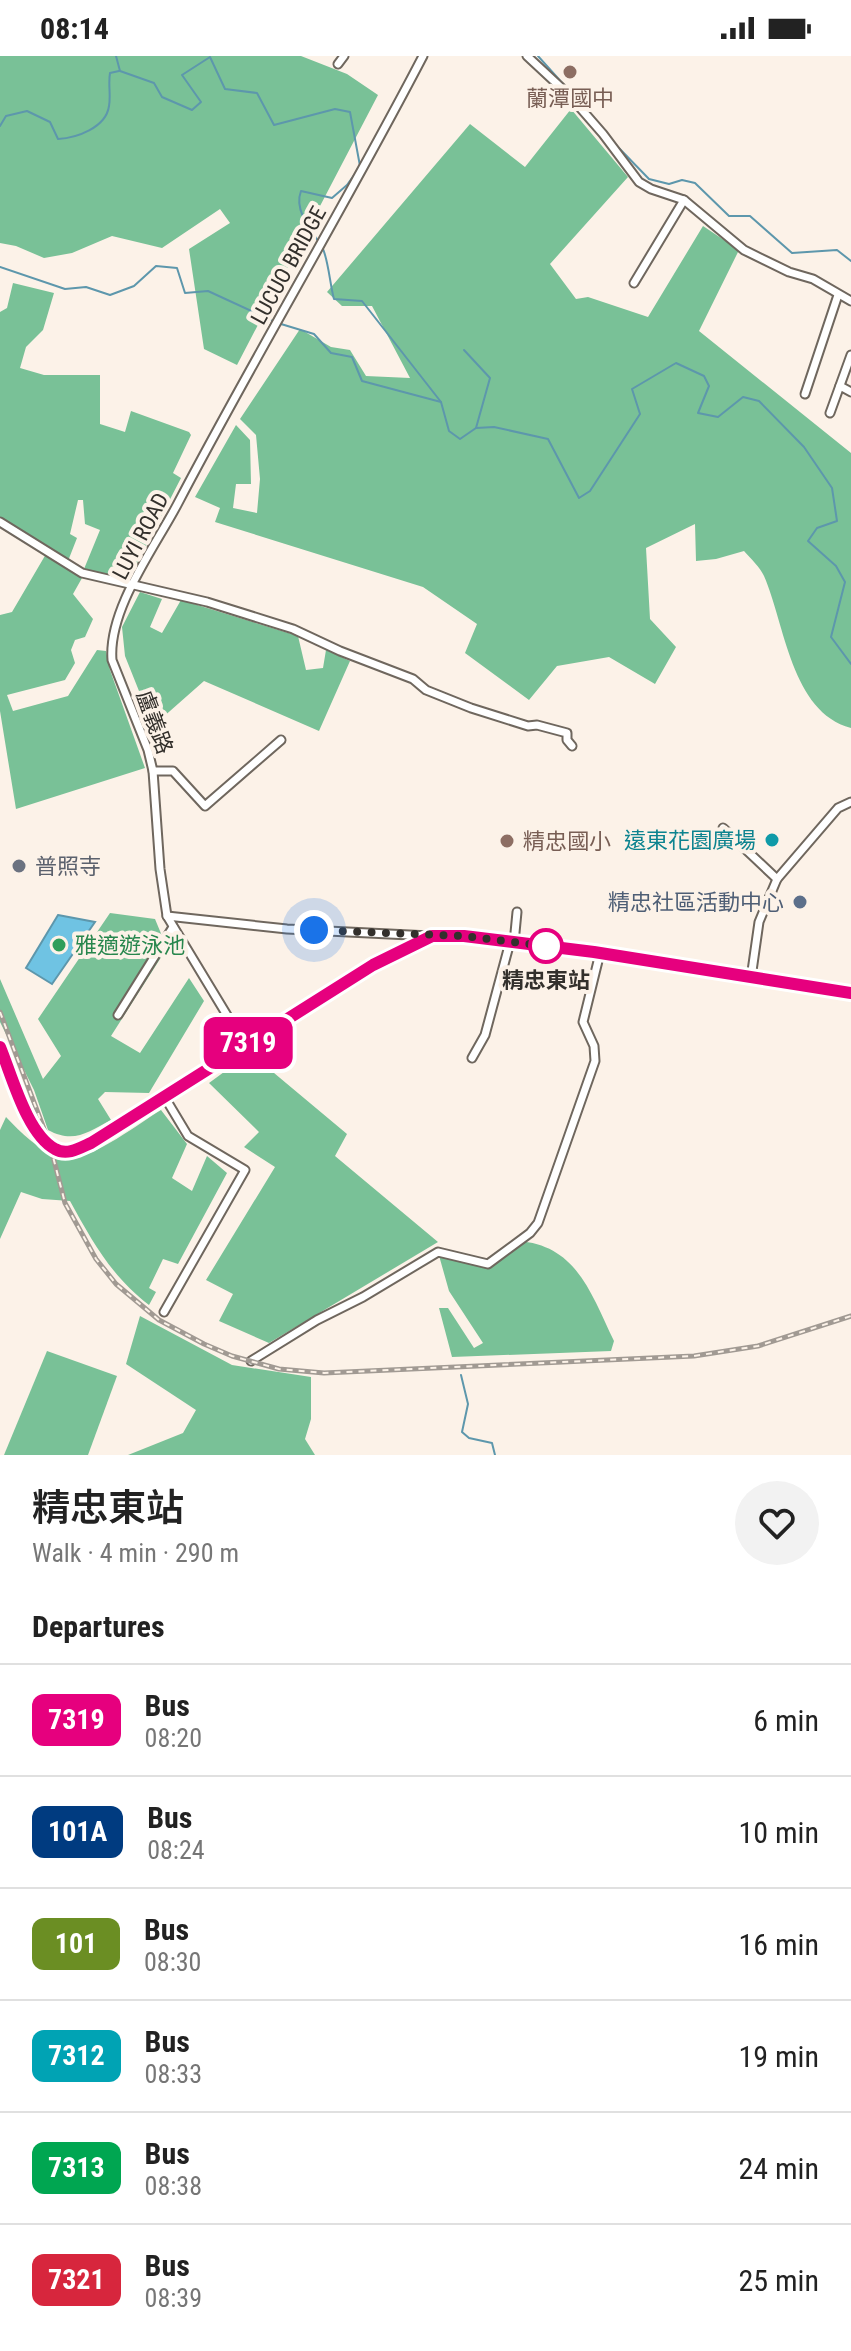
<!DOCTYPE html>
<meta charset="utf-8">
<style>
:root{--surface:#fff;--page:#f2f2f2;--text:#222;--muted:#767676;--line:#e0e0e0}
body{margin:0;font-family:"Roboto Condensed","Noto Sans TC",sans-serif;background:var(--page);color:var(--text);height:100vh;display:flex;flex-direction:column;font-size:30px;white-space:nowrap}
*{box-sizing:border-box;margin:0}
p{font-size:26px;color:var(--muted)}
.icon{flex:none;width:44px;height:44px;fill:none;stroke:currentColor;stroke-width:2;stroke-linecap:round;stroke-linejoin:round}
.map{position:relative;height:1399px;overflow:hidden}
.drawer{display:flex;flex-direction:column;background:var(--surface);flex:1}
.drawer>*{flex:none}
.badge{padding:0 16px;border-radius:12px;font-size:28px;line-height:52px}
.you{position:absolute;width:40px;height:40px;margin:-20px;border:6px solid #fff;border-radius:50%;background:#1a73e8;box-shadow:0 0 0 12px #1a73e833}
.map>.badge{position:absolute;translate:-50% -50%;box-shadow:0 0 0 4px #fff}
h2{padding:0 32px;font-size:30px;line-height:72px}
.round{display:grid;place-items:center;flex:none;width:84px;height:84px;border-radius:42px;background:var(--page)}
.head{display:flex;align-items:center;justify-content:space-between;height:136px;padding:0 32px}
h1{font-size:38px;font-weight:600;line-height:60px}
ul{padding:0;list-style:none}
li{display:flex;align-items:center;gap:24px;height:112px;padding:0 32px;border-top:2px solid var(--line)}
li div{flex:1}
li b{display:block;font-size:30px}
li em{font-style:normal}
li .badge{min-width:88px;font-weight:700;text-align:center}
.status{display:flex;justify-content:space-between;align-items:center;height:56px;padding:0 40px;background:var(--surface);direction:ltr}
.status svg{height:22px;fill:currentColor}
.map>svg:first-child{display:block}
.forest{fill:#79c197}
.water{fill:#6fc3e3;stroke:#5d97ac;stroke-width:2}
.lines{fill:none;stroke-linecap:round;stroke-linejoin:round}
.stream{stroke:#5d97ac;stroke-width:2}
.minor-casing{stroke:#6f675e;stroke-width:11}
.major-casing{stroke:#a993b4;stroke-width:13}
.minor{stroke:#fff;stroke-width:7}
.major{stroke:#f2defe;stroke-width:9}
.rail-casing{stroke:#a19a93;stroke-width:5}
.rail{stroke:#fcf2e8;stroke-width:2;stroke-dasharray:6;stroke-linecap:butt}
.line-casing{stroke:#fff;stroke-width:18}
.line{stroke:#e6007e;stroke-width:12}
.walk{stroke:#33302c;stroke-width:8;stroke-dasharray:0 14.4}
.education-dot{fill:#8d6e63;stroke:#fcf2e8;stroke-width:3}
.culture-dot{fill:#0f9aa8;stroke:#fcf2e8;stroke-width:3}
.worship-dot{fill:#6b7280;stroke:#fcf2e8;stroke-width:3}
.service-dot{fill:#5c6f8a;stroke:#fcf2e8;stroke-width:3}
.leisure-dot{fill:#2e9e5b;stroke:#fcf2e8;stroke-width:3}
.stop-dot{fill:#fff;stroke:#e6007e;stroke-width:4}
.labels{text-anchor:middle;stroke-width:8;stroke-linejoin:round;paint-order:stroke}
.education-label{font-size:22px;fill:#785e54;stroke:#fcf2e8}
.street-label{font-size:22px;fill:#33302c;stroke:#fcf2e8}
.culture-label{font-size:22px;fill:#0d838f;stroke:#fcf2e8;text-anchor:end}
.worship-label{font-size:22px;fill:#5b616d;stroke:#fcf2e8;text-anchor:start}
.service-label{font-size:22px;fill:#4e5e75;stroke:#fcf2e8;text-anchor:end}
.leisure-label{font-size:22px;fill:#27864d;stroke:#fcf2e8;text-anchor:start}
.stop-label{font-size:22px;font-weight:bold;fill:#33302c;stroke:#fcf2e8}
</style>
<div class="status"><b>08:14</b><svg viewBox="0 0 49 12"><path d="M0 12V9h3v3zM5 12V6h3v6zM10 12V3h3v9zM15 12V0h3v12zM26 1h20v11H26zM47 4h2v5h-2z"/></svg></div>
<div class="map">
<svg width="851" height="1399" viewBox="0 0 851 1399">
<rect width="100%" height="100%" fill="#fcf2e8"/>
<g class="forest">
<path d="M0,0H301L347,18L378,39L237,309L204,293L189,193L230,167L220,153L162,192L112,180L72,197L44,202L16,190L0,187Z"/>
<path d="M571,53L628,121L550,208L576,243L588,241L648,261L703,170L739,194L699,275L851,397V672C791,656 785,568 764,520C760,511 751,503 744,495L716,503L696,505L695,468L646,492L650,563L676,591L655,628L609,601L557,610L529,644L465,597L477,568L423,531L215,466L220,452L195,441L236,369L250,384L251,428H236L233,452L257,457L260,423L256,379L240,363L300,273L331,291L350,294L366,320L410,322L372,250H342L327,236L470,68L525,111Z"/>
<path d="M13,227L54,237L43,274L26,291L20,312L44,319H100V368L125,376L131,355L189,376L191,379L173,417L181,422L127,527L84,513L100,474L85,468L83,444H78L70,478L77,482L68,505L0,462V256L7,252Z"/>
<path d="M46,498L82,522L73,538L93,563L85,581L75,584L71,594L75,607L65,624L7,639L13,655L68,640L97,594L106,595L110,614L145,712L16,753L0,655V559L12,556Z"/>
<path d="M140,536L162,543L150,571L162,577L181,544L298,580L306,614L323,612L326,594L350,605L319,675L204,625L153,670L125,600L122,571Z"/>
<path d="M110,857L155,863L167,892L111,980L140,997L189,922L204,945L149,1037L105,1036L98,1043L111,1064C88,1076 74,1088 48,1074L34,1034L0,966V923L43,1023L61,1000L38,963Z"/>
<path d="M250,997L347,1078L335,1100L438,1186L269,1287L219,1265L233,1238L206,1224L275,1111L244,1091L259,1076L209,1027Z"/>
<path d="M161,1054L187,1088L172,1122L192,1135L207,1100L227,1117L178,1208L163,1203L149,1232L156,1236L149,1249C112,1221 92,1185 70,1145L42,1143L21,1136L0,1183V1074L6,1061C21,1077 40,1095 61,1102C86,1109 139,1067 161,1054Z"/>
<path d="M518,1185C577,1189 591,1238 614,1285L611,1295L452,1301L439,1252H448L474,1292L483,1287L449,1235L438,1196L488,1208Z"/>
<path d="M140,1260L232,1309L311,1321V1363L305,1383L315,1399H128L183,1377L196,1354L126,1308Z"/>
<path d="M47,1295L117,1320L88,1399H4Z"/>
</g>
<path class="water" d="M58,859L95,866L52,928L26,912Z"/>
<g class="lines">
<g class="stream">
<path d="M116,0L120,15L154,27L162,41L192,54L201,46L182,19L210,1L225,33L257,37L274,69L335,53L350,56L360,110"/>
<path d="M538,0L564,29"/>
<path d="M0,70L6,60L27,55L50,66L58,83C76,82 106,72 109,50C111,39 108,28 110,17L119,15"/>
<path d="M615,88L649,123L669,128L682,124L695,127L729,160H750L792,197L837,194L851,205"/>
<path d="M319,186C309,172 294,153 301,135L332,142L347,129L357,115"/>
<path d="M322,191C328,201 330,229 334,243L362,245L441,346L449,375L460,383L476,372L494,371L548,383L579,442L590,435L640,358L632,333L676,307L704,320L709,330L698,357L718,361L743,341L759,345L804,391L832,432L837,465L817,472L808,485L836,510L845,526L831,581L851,608"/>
<path d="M0,211L65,233L86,231L110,239L134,230L156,210L177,212L185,237L208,235L275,266"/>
<path d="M281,268L314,278L331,297L352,301L362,325L441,346"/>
<path d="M464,294L490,322L476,372"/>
<path d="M461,1319L468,1348L462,1376L469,1382L492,1387L495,1399"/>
</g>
<defs>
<g id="minor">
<path d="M527,0L569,39L603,78L639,126L651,133L684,144L744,194L789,216L813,223L851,245"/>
<path d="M338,8L344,0"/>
<path d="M634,227L684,144"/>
<path d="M840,330L851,336"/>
<path d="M805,338L838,239"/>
<path d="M830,357L851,299"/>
<path d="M0,466L82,517L207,546L293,573L340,595L413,623L426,634L471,652L528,670L537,669L567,677V684L572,690"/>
<path d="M153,715H173L205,750L281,684"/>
<path d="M723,772L777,823"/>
<path d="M167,860L287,873L430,880"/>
<path d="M514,887L517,856"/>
<path d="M751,922L759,866L777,823L838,752L851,746"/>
<path d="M118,959L173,871"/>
<path d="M245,989L167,860L160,813L153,715L148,694L112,604C108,554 153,494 177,449C256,298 344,152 423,0"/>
<path d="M472,1002L485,979L510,886"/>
<path d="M164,1256L245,1114L188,1080L164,1040"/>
<path d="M251,1305L317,1264L363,1241L438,1196L488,1208L530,1177L538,1167L595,1005L594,990L583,966L600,897"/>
</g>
<path id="major" d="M0,991C11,1018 30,1088 60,1095C71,1097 80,1092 91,1087L373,909L432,880H464L594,896L851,937"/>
</defs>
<use href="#minor" class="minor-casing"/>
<use href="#major" class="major-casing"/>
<use href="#minor" class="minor"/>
<use href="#major" class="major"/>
<defs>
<path id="rail" d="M0,956L50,1089L65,1147L96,1203L116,1228L159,1264L204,1288L232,1300L279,1313L324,1317L694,1300L758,1290L851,1260"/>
</defs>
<use href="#rail" class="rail-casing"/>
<use href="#rail" class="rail"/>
</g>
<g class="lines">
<defs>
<path id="line" d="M0,991C12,1020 27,1078 55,1093C67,1100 80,1092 91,1087L373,909L432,880H464L594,896L851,937"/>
</defs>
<use href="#line" class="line-casing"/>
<use href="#line" class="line"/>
<path class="walk" d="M314,874L464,880L561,892L546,890"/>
</g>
<g class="education-dot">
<circle cx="570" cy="16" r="8"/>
<circle cx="507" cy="785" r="8"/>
</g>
<circle class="culture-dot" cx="772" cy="784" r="8"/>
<circle class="worship-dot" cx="19" cy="810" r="8"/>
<circle class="service-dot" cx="800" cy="846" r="8"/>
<circle class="leisure-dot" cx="59" cy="889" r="8"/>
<circle class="stop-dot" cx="546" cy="890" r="16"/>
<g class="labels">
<g class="education-label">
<text x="570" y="50">蘭潭國中</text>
<text x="523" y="793" text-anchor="start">精忠國小</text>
</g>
<g class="street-label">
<text transform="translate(288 209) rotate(-61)" y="8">LUCUO BRIDGE</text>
<text transform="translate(140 480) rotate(-62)" y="8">LUYI ROAD</text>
<text transform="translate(155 666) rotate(70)" y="8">盧義路</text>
</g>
<g class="culture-label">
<text x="756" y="792">遠東花園廣場</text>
</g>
<g class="worship-label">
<text x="35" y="818">普照寺</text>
</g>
<g class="service-label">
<text x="784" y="854">精忠社區活動中心</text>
</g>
<g class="leisure-label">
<text x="75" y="897">雅適遊泳池</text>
</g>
<g class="stop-label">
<text x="546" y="932">精忠東站</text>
</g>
</g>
</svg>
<div class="you" style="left:314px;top:874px"></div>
<b class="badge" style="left:248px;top:987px;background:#e6007e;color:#fff">7319</b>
</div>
<section class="drawer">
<div class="head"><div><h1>精忠東站</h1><p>Walk · 4 min · 290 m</p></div><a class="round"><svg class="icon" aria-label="heart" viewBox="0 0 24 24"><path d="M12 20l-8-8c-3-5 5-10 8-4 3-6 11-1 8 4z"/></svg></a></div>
<h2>Departures</h2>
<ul>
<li><span class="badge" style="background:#e6007e;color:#fff">7319</span><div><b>Bus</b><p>08:20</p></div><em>6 min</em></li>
<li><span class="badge" style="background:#003b80;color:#fff">101A</span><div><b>Bus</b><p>08:24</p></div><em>10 min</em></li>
<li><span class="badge" style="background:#6b8e23;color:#fff">101</span><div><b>Bus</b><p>08:30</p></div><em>16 min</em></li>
<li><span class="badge" style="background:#00a3b4;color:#fff">7312</span><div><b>Bus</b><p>08:33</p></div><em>19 min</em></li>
<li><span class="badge" style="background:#00a651;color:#fff">7313</span><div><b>Bus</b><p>08:38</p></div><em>24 min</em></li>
<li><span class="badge" style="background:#d7263d;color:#fff">7321</span><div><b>Bus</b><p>08:39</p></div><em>25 min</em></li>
</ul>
</section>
